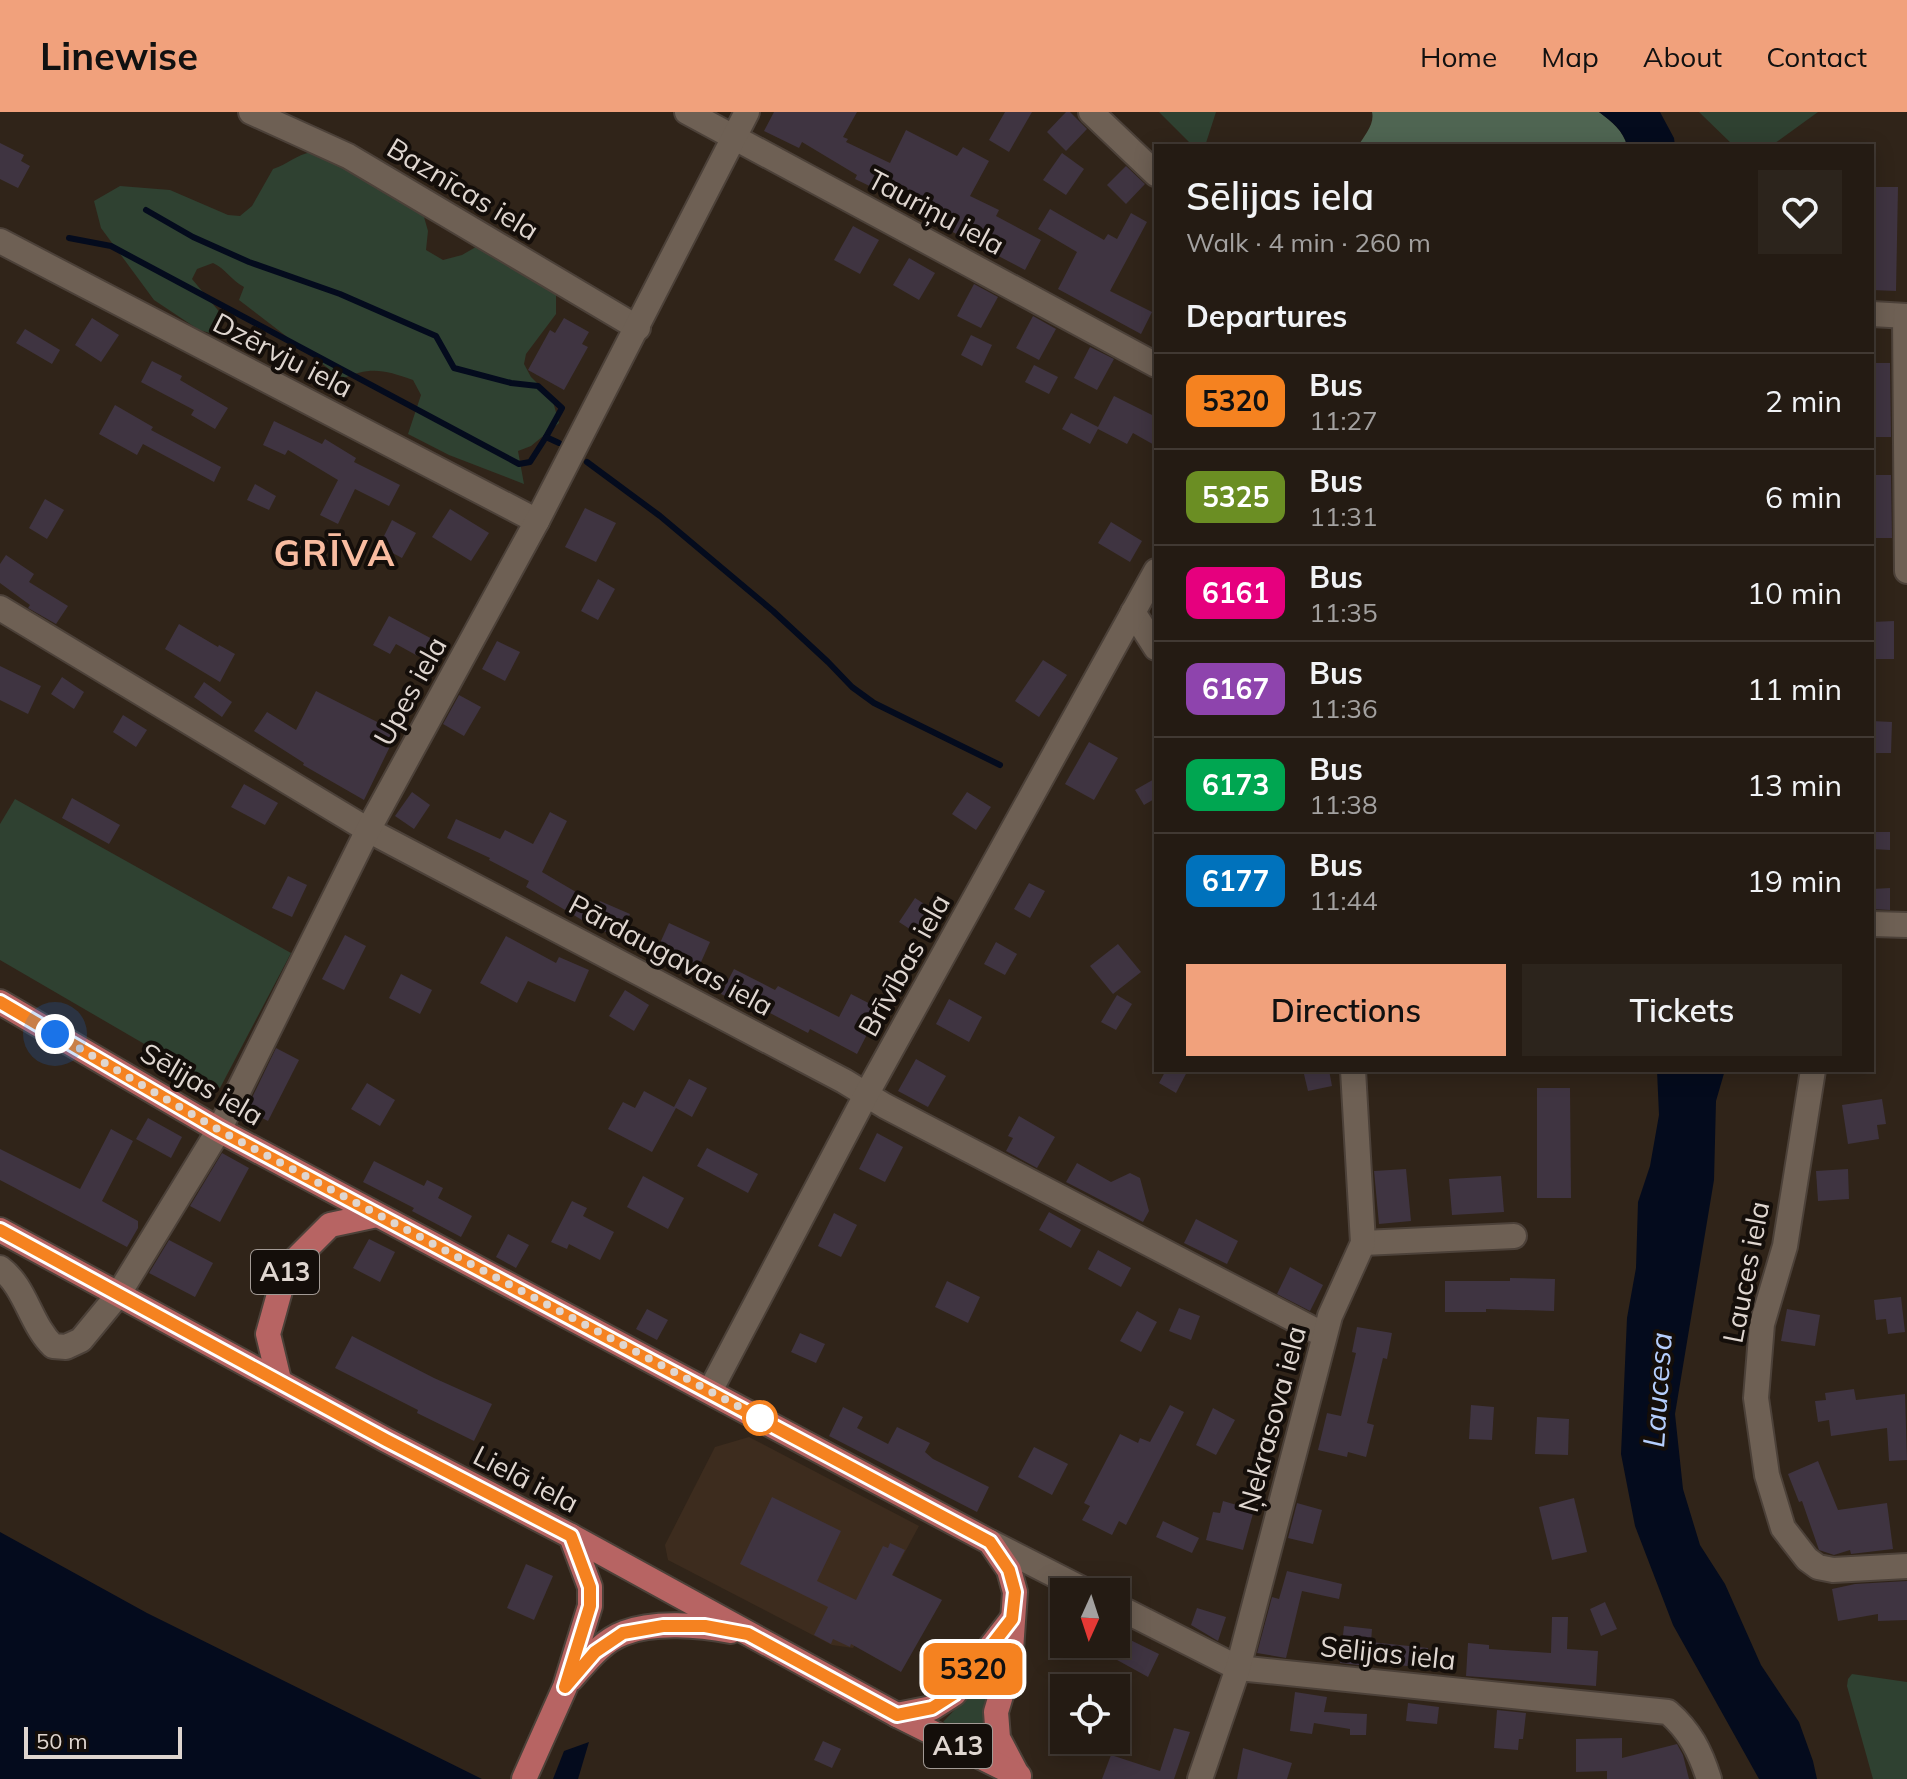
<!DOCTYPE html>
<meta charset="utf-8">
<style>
:root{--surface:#241b13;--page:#2c241c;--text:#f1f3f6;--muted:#a3a1a0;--line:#413933;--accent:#f1a17c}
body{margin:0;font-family:Mulish,sans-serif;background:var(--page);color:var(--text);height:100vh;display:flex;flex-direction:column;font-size:30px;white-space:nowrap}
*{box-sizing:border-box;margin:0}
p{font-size:26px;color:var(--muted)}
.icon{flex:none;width:44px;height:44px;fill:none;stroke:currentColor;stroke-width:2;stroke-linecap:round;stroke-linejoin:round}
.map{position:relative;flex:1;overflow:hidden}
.side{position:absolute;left:1154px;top:32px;width:720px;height:928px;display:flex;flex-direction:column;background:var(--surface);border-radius:0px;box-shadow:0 4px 20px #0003,0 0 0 2px var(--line)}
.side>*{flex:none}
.badge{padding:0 16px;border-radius:12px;font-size:28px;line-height:52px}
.needle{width:52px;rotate:183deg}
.fabs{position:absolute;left:1050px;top:1466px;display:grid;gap:16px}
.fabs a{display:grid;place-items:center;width:80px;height:80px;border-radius:0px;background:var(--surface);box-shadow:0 4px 20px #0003,0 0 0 2px var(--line);font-size:40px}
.scale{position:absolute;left:24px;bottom:20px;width:158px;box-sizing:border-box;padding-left:8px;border:4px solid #dfd6d0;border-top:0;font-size:22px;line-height:28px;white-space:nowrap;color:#dfd6d0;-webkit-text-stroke:6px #140e0a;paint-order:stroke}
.you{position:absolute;width:40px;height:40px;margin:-20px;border:6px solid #fff;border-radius:50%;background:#1a73e8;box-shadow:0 0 0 12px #1a73e833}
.map>.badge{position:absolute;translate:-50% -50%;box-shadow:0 0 0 4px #fff}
h2{padding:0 32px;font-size:30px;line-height:72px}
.round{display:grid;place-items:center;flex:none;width:84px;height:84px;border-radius:0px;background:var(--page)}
.head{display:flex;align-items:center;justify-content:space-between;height:136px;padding:0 32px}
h1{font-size:38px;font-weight:600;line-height:60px}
.primary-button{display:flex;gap:16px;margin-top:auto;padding:16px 32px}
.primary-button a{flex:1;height:92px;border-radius:0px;background:var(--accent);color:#111;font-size:32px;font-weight:600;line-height:92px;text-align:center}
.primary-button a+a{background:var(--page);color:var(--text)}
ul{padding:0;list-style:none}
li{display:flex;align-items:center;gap:24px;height:96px;padding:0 32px;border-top:2px solid var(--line)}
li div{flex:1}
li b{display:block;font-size:30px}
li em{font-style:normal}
li .badge{min-width:88px;font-weight:700;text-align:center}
header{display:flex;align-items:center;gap:48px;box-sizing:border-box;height:112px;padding:0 40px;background:var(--accent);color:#111}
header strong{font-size:38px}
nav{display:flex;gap:44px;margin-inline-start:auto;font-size:28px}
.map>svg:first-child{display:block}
.built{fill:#3d2c1e}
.green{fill:#2f4131}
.forest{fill:#4f6552}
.water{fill:#040b1d}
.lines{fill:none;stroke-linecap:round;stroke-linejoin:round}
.stream{stroke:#040b1d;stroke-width:6}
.building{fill:#3f3441}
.minor-casing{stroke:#4c4139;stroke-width:28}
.primary-casing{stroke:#4c4139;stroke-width:28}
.minor{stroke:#6e6054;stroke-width:24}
.primary{stroke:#b76463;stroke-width:24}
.line-casing{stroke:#fff;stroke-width:18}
.line{stroke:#f58220;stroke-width:12}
.walk{stroke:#dfd6d0;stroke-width:8;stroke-dasharray:0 14.4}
.stop-dot{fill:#fff;stroke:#f58220;stroke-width:4}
.labels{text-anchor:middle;stroke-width:8;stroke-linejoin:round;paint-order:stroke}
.shield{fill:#140e0a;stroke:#a29a95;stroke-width:2}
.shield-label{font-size:26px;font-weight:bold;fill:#dfd6d0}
.street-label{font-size:28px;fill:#dfd6d0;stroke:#140e0a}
.water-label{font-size:30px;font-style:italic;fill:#b5cefd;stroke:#140e0a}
.district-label{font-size:36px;font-weight:bold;letter-spacing:2px;fill:#f9bca0;stroke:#140e0a}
</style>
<header>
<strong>Linewise</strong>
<nav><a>Home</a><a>Map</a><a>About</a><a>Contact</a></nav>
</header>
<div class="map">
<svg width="1907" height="1667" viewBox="0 0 1907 1667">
<rect width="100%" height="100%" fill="#302419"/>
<path class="built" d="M749,1325L919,1414L853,1536L832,1533L668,1448L665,1433L715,1335Z"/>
<g class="green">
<path d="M1159,0H1216L1205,34H1193Z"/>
<path d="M1699,0H1818L1771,34H1734Z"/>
<path d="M311,40L333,44L387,77L424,105L428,119L426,138L443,148L462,143L481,132L556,182V202L526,242L524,252L531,265L552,286L559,311L531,334L518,339L524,372L449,343L408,322L421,283L413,268C385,258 370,254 342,267L239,188L244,175C231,168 226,157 213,151L197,157L192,167L222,203L210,221L199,218L154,188L101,116L94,89L120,74L170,78L228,103L240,104L252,94L273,57C288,52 296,43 311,40Z"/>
<path d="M15,687L291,841L220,976L0,848V712Z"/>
<path d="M997,1545L1000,1546L986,1589L982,1631L943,1610L963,1589Z"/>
<path d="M1852,1562L1907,1570V1667H1873L1847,1574L1848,1567Z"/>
</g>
<path class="forest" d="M1372,0H1599C1611,9 1624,19 1627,34H1358C1364,24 1375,12 1372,0Z"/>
<g class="water">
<path d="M1599,0H1660L1674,26L1675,34H1627C1624,19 1611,9 1599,0Z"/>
<path d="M1657,958H1725L1716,989L1714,1068L1675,1302L1683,1377L1700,1433L1725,1472L1761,1553L1799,1610L1813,1649L1817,1667H1759L1673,1513L1635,1414L1621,1342L1627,1206L1636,1156L1638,1090L1650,1054L1659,1003Z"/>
<path d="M0,1420L147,1501L482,1667H0Z"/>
<path d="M589,1630L578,1667H553L564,1639Z"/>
</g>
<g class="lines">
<g class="stream">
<path d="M146,98L193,125L249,150L340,182L436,224L454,256L511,271L538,274L562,296L546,325"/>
<path d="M69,126L111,134L519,352L530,350L546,325L559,331"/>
<path d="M587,350L660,404L773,499L828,550L852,575L874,591L1000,653"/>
</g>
</g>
<g class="building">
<path d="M774,0H857L843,25L848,27L846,30L890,51L906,18L957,44L963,35L989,49L970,84L999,98L996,104L1041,128L1025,158L907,96L909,93L855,67L857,63L802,30L799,36L764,19Z"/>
<path d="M1005,0H1032L1009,40L989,28Z"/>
<path d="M1066,0H1070L1087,17L1066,39L1047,20Z"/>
<path d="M0,31L24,43L21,49L30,54L18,76L0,67Z"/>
<path d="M1062,41L1084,57L1066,83L1043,68Z"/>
<path d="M1126,54L1145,72L1126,92L1107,73Z"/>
<path d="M1872,75H1898L1896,179L1872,178Z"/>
<path d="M1050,97L1104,128L1108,122L1117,127L1131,101L1147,110L1110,179L1152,200L1141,222L1058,177L1077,140L1038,117Z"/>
<path d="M853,114L879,128L860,162L834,148Z"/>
<path d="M909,146L935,161L919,188L893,173Z"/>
<path d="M974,172L998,185L981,216L957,204Z"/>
<path d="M1033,204L1056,217L1039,248L1016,236Z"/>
<path d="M92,206L119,223L101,250L75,233Z"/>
<path d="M564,206L589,220L582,232L588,235L564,278L528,258L550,218L555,221Z"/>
<path d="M25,217L60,238L52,252L16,231Z"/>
<path d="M971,223L992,233L982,254L961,243Z"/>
<path d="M1090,235L1114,247L1097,278L1074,266Z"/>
<path d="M152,249L182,264L180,268L228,296L215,317L191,303L194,298L141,270Z"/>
<path d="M1872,251H1890L1891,325H1872Z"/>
<path d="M1034,253L1058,265L1049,282L1025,270Z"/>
<path d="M1114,284L1156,305V334L1133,321L1127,332L1098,317L1090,332L1062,317L1071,301L1098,315Z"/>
<path d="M115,293L153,315L151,318L221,355L214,370L143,332L137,343L99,322Z"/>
<path d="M274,309L322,332L325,327L356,346L354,350L400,373L389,394L355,377L338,412L320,403L338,368L288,338L285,343L263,333Z"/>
<path d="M1872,363H1891L1892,426H1872Z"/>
<path d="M255,372L276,384L269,398L247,388Z"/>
<path d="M45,387L64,398L47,427L29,416Z"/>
<path d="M585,396L616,411L596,450L565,435Z"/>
<path d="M450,397L489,421L471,449L432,425Z"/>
<path d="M392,408L416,421L402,446L379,434Z"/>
<path d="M1111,410L1142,429L1130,450L1098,431Z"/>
<path d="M6,443L34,462L29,470L68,494L56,512L28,496L30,493L0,471V452Z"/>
<path d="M598,467L615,477L598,508L581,499Z"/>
<path d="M389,504L436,529L425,548L396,532L390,542L373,533Z"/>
<path d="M1894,509V547H1872V510Z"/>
<path d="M179,512L218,535L219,533L235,542L220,570L165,537Z"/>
<path d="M497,529L520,540L505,569L482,557Z"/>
<path d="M1043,548L1067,563L1039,605L1015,589Z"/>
<path d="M0,554L41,574L28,602L0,588Z"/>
<path d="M62,565L84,580L74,597L51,582Z"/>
<path d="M204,570L232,590L222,605L194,585Z"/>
<path d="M316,579L397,620L364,688L303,653L304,651L254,619L267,600L296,618Z"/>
<path d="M459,583L481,595L464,624L443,612Z"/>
<path d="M123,603L147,618L136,635L113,620Z"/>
<path d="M1872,609L1892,610L1891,641H1872Z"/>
<path d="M1089,630L1118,646L1094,688L1065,672Z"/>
<path d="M1156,666V686L1144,693L1135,678Z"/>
<path d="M244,672L278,691L265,713L231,695Z"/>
<path d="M412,680L430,693L414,717L395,704Z"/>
<path d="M967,680L991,695L976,718L952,702Z"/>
<path d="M72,686L120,713L109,732L62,706Z"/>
<path d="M550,700L567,709L542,760L598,793L600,789L630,802L619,826L594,815L526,775L529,769L489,748L490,746L447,726L456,707L500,727L505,718L533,732Z"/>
<path d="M1872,720H1890V738L1872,737Z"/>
<path d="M288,764L307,773L292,805L272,796Z"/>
<path d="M1029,771L1045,779L1030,806L1014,797Z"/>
<path d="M1890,776V798L1872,797V777Z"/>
<path d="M915,786L938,801L922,825L899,810Z"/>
<path d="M669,811L710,830L697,859L656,840Z"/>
<path d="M345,823L366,834L344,878L322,867Z"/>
<path d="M506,824L556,851L559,845L589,858L575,890L528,869L517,891L480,871Z"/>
<path d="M996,830L1017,842L1005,863L984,852Z"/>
<path d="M1118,832L1141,860L1113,882L1090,854Z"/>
<path d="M734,857L775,878L778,874L839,905L851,882L880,897L857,942L810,917L808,921L749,890L747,894L721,882Z"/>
<path d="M401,862L432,878L420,902L389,886Z"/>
<path d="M625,878L649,893L634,919L609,904Z"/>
<path d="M1117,883L1132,892L1116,918L1101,910Z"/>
<path d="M949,887L982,905L969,930L936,912Z"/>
<path d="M276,936L299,948L268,1009L246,998Z"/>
<path d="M916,947L946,964L928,995L898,979Z"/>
<path d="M1166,958H1188L1176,981L1159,971Z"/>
<path d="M1303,958H1329L1332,974L1308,979Z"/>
<path d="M689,967L707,976L692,1005L676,996L652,1040L608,1017L623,990L635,996L644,979L674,995Z"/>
<path d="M367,971L395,988L380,1014L351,997Z"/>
<path d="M1537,976H1570L1571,1086H1537Z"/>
<path d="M1882,987L1886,1012L1877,1013L1879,1027L1848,1032L1842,993Z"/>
<path d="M1019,1004L1055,1025L1037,1056L1006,1039L1013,1026L1008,1024Z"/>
<path d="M148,1006L182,1025L171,1046L136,1027Z"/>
<path d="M111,1017L133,1029L102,1089L138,1109V1116L127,1135L0,1068V1037L80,1077Z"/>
<path d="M877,1021L903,1035L885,1070L859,1057Z"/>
<path d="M707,1036L758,1062L748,1081L697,1054Z"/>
<path d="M222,1041L249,1056L220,1110L190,1094Z"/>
<path d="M374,1049L424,1074L427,1068L443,1076L438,1086L472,1104L461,1125L412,1099L414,1096L363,1070Z"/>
<path d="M1077,1051L1111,1070L1130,1061L1140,1066L1149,1099L1143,1110L1066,1070Z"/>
<path d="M1406,1057L1411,1109L1379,1112L1374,1059Z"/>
<path d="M1848,1057L1849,1087L1818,1089L1816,1059Z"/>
<path d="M643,1064L684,1086L668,1117L627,1095Z"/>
<path d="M1501,1064L1504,1100L1452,1103L1449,1067Z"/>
<path d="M572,1089L587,1096L583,1104L614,1120L600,1148L569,1132L567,1137L551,1130Z"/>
<path d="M1049,1100L1081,1118L1071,1136L1039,1118Z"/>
<path d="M834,1101L857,1113L841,1145L818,1134Z"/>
<path d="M1196,1107L1238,1129L1227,1152L1184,1131Z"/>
<path d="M508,1122L529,1133L516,1156L496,1145Z"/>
<path d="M369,1127L395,1140L380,1170L353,1156Z"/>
<path d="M169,1128L213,1151L195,1185L149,1161Z"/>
<path d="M1098,1138L1131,1156L1121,1175L1088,1157Z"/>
<path d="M1290,1155L1323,1173L1310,1199L1277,1182Z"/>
<path d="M1510,1166L1555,1167L1554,1199L1486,1197V1200H1445V1169H1510Z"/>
<path d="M947,1169L980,1185L968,1211L935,1195Z"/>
<path d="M1901,1185L1905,1220L1888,1222L1886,1207L1876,1208L1874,1188Z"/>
<path d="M1179,1196L1200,1204L1191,1228L1169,1219Z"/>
<path d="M647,1197L668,1208L657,1228L636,1217Z"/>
<path d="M1787,1197L1820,1203L1815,1234L1781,1229Z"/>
<path d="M1137,1199L1157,1210L1141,1240L1120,1229Z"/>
<path d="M1357,1215L1392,1221L1387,1247L1383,1246L1367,1311L1374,1313L1366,1345L1348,1340L1347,1345L1318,1338L1327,1301L1341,1304L1356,1241L1352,1240Z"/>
<path d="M800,1221L825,1232L816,1251L791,1240Z"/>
<path d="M352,1224L434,1266L492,1292L474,1329L417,1301L418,1298L335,1256Z"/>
<path d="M1854,1277L1856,1288L1905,1282L1907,1348L1889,1349L1887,1316L1831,1324L1829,1308L1818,1310L1815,1289L1826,1288L1825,1281Z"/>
<path d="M1170,1293L1184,1300L1126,1413L1119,1409L1112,1423L1082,1408L1090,1394L1084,1391L1120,1322L1138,1331L1140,1326L1150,1330Z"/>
<path d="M1471,1293L1494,1295L1492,1328L1469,1327Z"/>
<path d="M843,1295L863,1305L857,1316L888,1332L897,1315L930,1331L925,1340L933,1347L989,1375L977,1400L829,1324Z"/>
<path d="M1213,1296L1235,1308L1216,1343L1196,1333Z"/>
<path d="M1537,1305L1569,1307L1568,1343L1535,1342Z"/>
<path d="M1034,1335L1068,1352L1052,1383L1018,1365Z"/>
<path d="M1818,1349L1838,1398L1887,1391L1893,1437L1851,1442L1850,1438L1834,1443L1819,1438L1802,1389L1799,1390L1788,1362Z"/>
<path d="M772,1385L841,1419L817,1469L856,1488L883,1434L888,1436L890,1431L905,1438L892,1463L942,1488L901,1560L851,1532L850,1535L833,1527L831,1532L814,1523L828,1495L740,1452Z"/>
<path d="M1574,1386L1587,1440L1552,1448L1539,1395Z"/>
<path d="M1223,1389L1254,1398L1243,1438L1206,1428L1213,1400L1220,1401Z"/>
<path d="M1297,1391L1322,1398L1313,1432L1288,1426Z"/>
<path d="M1163,1409L1199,1426L1192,1441L1156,1425Z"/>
<path d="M526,1452L553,1464L534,1508L507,1496Z"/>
<path d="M1287,1459L1342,1472L1339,1487L1302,1479L1286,1546L1257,1541L1272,1485L1279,1487Z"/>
<path d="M1907,1469V1508L1878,1509V1502L1838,1509L1832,1477L1855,1472Z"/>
<path d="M1605,1490L1617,1517L1601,1524L1590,1497Z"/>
<path d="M1197,1496L1226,1505L1218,1529L1191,1513Z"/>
<path d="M1552,1505H1568L1567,1537L1598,1539L1596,1574L1466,1564L1468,1531L1489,1533V1537L1551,1541Z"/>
<path d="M1344,1514L1372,1517L1371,1530L1428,1536L1426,1556L1369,1550L1368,1554L1340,1551Z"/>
<path d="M1116,1521L1159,1542L1148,1565L1088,1532H1116Z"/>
<path d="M1295,1580L1327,1585L1324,1600L1367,1602L1366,1623H1350V1617L1314,1611L1312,1622L1290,1619Z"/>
<path d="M1408,1591L1439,1595L1437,1612L1406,1609Z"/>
<path d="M1497,1598L1526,1601L1523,1627H1519L1518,1638L1494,1636Z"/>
<path d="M1174,1616L1190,1620L1174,1667H1102L1111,1643L1160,1659Z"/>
<path d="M1622,1626V1646L1677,1632L1683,1643L1689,1667H1607V1659L1576,1660V1627Z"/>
<path d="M823,1629L841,1637L832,1656L814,1648Z"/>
<path d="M1243,1636L1292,1651L1287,1667H1237Z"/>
</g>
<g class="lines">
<defs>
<g id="minor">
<path d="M251,0L348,44L638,216"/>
<path d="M687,0L1156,253"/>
<path d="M1091,0L1156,62"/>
<path d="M0,129L537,409"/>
<path d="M1872,202L1907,204"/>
<path d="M1905,204L1907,459"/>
<path d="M0,496L368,718L844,969L885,994L1324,1223"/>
<path d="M1133,500L1156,536"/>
<path d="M1872,812L1907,813"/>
<path d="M1813,958L1785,1134L1762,1212L1756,1286L1767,1363L1783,1416L1807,1447L1818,1455L1833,1458L1907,1454"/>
<path d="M1363,1131L1514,1124"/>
<path d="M0,1156C26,1175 30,1212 53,1234L66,1235L81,1228L118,1183L219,1018L368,718L537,409L747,0"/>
<path d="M710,1279L866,983L1156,459"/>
<path d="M990,1430L1088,1480"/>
<path d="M1116,1494L1238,1556L1668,1600C1690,1619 1700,1639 1709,1667"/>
<path d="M1200,1667L1238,1556L1330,1204L1363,1131L1353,958"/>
</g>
<g id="primary">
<path d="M0,890L219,1018L990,1430L1009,1458L1015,1480L1010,1553L996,1600L998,1626L1018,1664"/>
<path d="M0,1118L386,1328L571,1424L897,1603L1019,1664"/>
<path d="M279,1268L268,1222L286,1157L330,1113L377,1103"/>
<path d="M571,1567C586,1550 602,1529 624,1521C654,1509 700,1513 731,1519"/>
<path d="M897,1603L932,1596L954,1582L1012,1507"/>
<path d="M524,1667L565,1575L590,1494V1475L571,1424"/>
</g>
</defs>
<use href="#minor" class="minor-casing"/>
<use href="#primary" class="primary-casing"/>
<use href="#minor" class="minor"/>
<use href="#primary" class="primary"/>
</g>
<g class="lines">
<defs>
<path id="line" d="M0,890L219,1018L990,1430L1009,1458L1015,1480L1012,1507L954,1582L932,1596L897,1603L748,1522L705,1514H663L623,1521L595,1540L565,1575L590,1494V1475L571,1424L386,1328L0,1118"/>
</defs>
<use href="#line" class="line-casing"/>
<use href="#line" class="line"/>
<path class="walk" d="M55,922L219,1018L768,1310L760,1306"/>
</g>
<circle class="stop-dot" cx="760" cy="1306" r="16"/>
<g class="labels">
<g class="shield">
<rect x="251" y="1138" width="68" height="44" rx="6"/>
<rect x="924" y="1612" width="68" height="44" rx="6"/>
</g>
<g class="shield-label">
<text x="285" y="1169">A13</text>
<text x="958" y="1643">A13</text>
</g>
<g class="street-label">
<text transform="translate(463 77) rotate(31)" y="10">Baznīcas iela</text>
<text transform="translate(936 100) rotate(28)" y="10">Tauriņu iela</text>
<text transform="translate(283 243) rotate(27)" y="10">Dzērvju iela</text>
<text transform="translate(410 579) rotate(-61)" y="10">Upes iela</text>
<text transform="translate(671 843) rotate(28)" y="10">Pārdaugavas iela</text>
<text transform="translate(904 853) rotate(-61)" y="10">Brīvības iela</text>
<text transform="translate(202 972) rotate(30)" y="10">Sēlijas iela</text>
<text transform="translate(1746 1160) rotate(-79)" y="10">Lauces iela</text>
<text transform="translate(1272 1307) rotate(-75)" y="10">Ņekrasova iela</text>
<text transform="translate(526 1367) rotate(27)" y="10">Lielā iela</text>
<text transform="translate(1388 1541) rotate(6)" y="10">Sēlijas iela</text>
</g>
<g class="water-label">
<text transform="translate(1658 1278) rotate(-86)" y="10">Laucesa</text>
</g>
<g class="district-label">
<text x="335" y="454">GRĪVA</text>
</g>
</g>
</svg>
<div class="fabs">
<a><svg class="needle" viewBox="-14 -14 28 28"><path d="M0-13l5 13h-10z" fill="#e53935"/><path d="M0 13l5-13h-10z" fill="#a3a1a0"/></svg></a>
<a><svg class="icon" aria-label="locate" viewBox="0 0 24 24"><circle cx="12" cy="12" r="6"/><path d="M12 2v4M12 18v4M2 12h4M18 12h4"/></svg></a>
</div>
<div class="scale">50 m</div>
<div class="you" style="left:55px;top:922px"></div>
<b class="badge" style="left:973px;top:1557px;background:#f58220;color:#111">5320</b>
<section class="side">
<div class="head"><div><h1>Sēlijas iela</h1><p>Walk · 4 min · 260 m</p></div><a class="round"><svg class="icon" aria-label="heart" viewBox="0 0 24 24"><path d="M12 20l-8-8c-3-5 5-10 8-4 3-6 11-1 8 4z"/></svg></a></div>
<h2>Departures</h2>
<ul>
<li><span class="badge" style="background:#f58220;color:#111">5320</span><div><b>Bus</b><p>11:27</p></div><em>2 min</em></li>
<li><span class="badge" style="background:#6b8e23;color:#fff">5325</span><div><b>Bus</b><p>11:31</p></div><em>6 min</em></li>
<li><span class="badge" style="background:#e6007e;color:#fff">6161</span><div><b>Bus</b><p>11:35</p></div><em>10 min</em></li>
<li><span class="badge" style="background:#8e44ad;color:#fff">6167</span><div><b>Bus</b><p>11:36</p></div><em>11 min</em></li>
<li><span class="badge" style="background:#00a651;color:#fff">6173</span><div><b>Bus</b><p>11:38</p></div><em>13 min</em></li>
<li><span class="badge" style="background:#0072bc;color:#fff">6177</span><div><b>Bus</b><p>11:44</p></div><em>19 min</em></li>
</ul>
<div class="primary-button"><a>Directions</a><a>Tickets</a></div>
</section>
</div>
